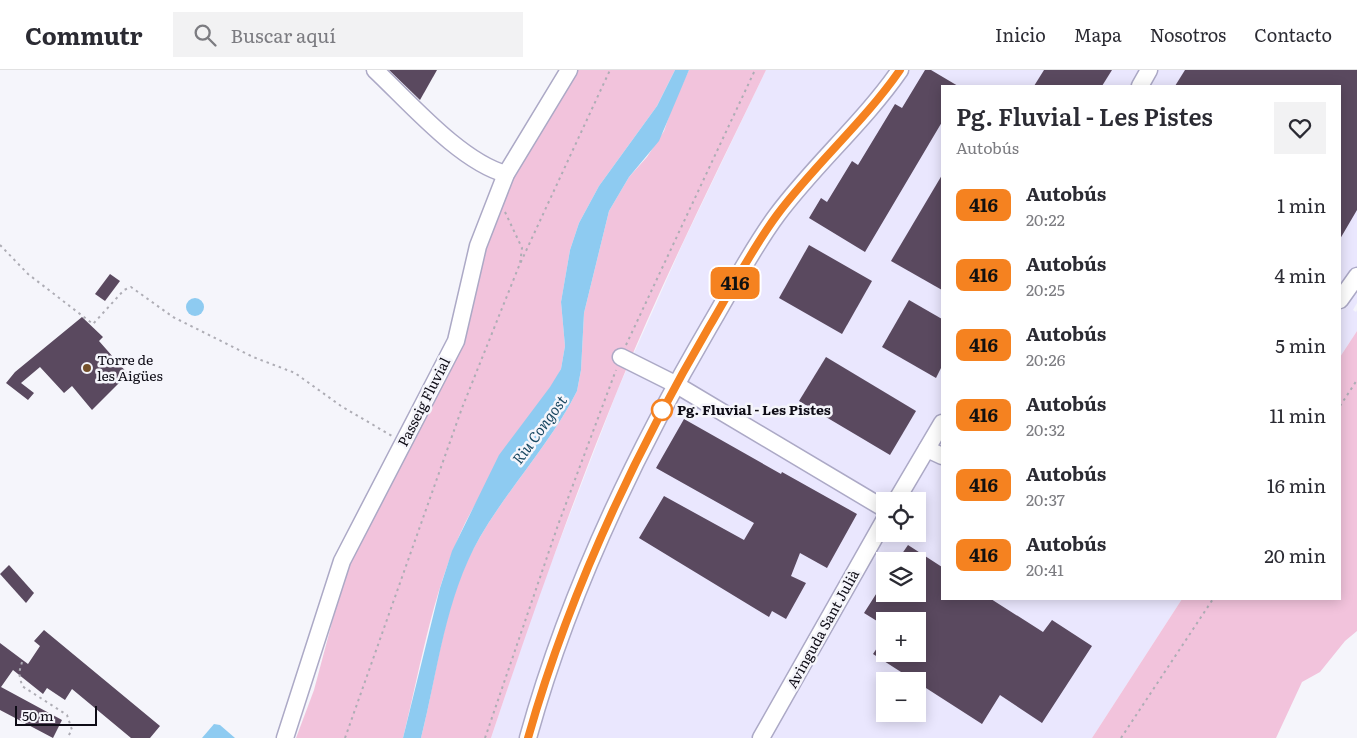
<!DOCTYPE html>
<html lang="es">
<meta charset="utf-8">
<style>
:root{--surface:#fff;--page:#f2f2f3;--text:#2b2b33;--muted:#7c7c81;--line:#e1e1e2}
body{margin:0;font-family:Literata,serif;background:var(--page);color:var(--text);height:100vh;display:flex;flex-direction:column;font-size:19px;white-space:nowrap}
*{box-sizing:border-box;margin:0}
p{font-size:16px;color:var(--muted)}
.icon{flex:none;width:28px;height:28px;fill:none;stroke:currentColor;stroke-width:2;stroke-linecap:round;stroke-linejoin:round}
.map{position:relative;flex:1;overflow:hidden}
.drawer{position:absolute;left:941px;top:15px;width:400px;height:515px;display:flex;flex-direction:column;background:var(--surface);border-radius:0px;box-shadow:0 2px 12px #0003}
.drawer>*{flex:none}
.badge{padding:0 10px;border-radius:8px;font-size:18px;line-height:32px}
.buttons{position:absolute;left:876px;top:422px;display:grid;gap:10px}
.buttons a{display:grid;place-items:center;width:50px;height:50px;border-radius:0px;background:var(--surface);box-shadow:0 2px 12px #0003;font-size:25px}
.scale{position:absolute;left:15px;bottom:12px;width:82px;box-sizing:border-box;padding-left:5px;border:2px solid #0e0c16;border-top:0;font-size:14px;line-height:18px;white-space:nowrap;color:#0e0c16;-webkit-text-stroke:4px #f5f5fb;paint-order:stroke}
.map>.badge{position:absolute;translate:-50% -50%;box-shadow:0 0 0 2px #fff}
.round{display:grid;place-items:center;flex:none;width:52px;height:52px;border-radius:0px;background:var(--page)}
.summary{display:flex;align-items:center;justify-content:space-between;height:85px;padding:0 15px}
h1{font-size:24px;font-weight:600;line-height:38px}
ul{padding:0;list-style:none}
li{display:flex;align-items:center;gap:15px;height:70px;padding:0 15px}
li div{flex:1}
li b{display:block;font-size:19px}
li em{font-style:normal}
li .badge{min-width:55px;font-weight:700;text-align:center}
header{display:flex;align-items:center;gap:30px;box-sizing:border-box;height:70px;padding:0 25px;background:var(--surface);border-bottom:1px solid var(--line)}
header strong{font-size:24px}
nav{display:flex;gap:28px;margin-inline-start:auto;font-size:18px}
.search{width:350px;height:45px;background:var(--page);display:flex;align-items:center;gap:12px;box-sizing:border-box;padding:0 18px;border-radius:0px;color:var(--muted);font-size:19px}
.map>svg:first-child{display:block}
.built{fill:#eae7fe;fill-rule:evenodd}
.green{fill:#f2c3dc}
.water{fill:#8ecbf1}
.building{fill:#5a495f}
.lines{fill:none;stroke-linecap:round;stroke-linejoin:round}
.minor-casing{stroke:#aca9c6;stroke-width:19}
.path{stroke:#aeadb5;stroke-width:2;stroke-dasharray:2.5 4;stroke-linecap:butt}
.minor{stroke:#fff;stroke-width:16}
.line-casing{stroke:#fff;stroke-width:11}
.line{stroke:#f58220;stroke-width:8}
.poi-dot{fill:#75512b;stroke:#f5f5fb;stroke-width:2}
.stop-dot{fill:#fff;stroke:#f58220;stroke-width:2.5}
.labels{text-anchor:middle;stroke-width:5;stroke-linejoin:round;paint-order:stroke}
.poi-label{font-size:14px;fill:#0e0c16;stroke:#f5f5fb;text-anchor:start}
.street-label{font-size:14px;fill:#0e0c16;stroke:#f5f5fb}
.stop-label{font-size:14px;font-weight:bold;fill:#0e0c16;stroke:#f5f5fb;text-anchor:start}
.water-label{font-size:15px;font-style:italic;fill:#194862;stroke:#f5f5fb}
</style>
<header>
<strong>Commutr</strong>
<div class="search"><svg class="icon" aria-label="search" viewBox="0 0 24 24"><circle cx="10" cy="10" r="6"/><path d="M15 15l6 6"/></svg>Buscar aquí</div>
<nav><a>Inicio</a><a>Mapa</a><a>Nosotros</a><a>Contacto</a></nav>
</header>
<div class="map">
<svg width="1357" height="668" viewBox="0 0 1357 668">
<rect width="100%" height="100%" fill="#f5f5fb"/>
<path class="built" d="M766,0H1357V233L1353,240L1356,242L1357,240V261L1340,287V16H942V529H1182L1092,668H491L537,530L618,319L683,173ZM885,431H918V464H885ZM885,491H918V524H885ZM885,551H918V584H885ZM885,611H918V644H885Z"/>
<g class="green">
<path d="M575,0H675L657,36L599,116L579,153L570,180L561,232L565,276L561,299C536,349 499,392 472,440C434,509 422,592 403,668H296L314,620L346,500L459,283C472,246 476,209 487,172C505,112 545,54 575,0Z"/>
<path d="M689,0H766C715,106 662,211 618,319C571,434 530,551 491,668H421C438,601 444,527 480,467C509,417 551,373 577,321L581,300L584,243L609,141L629,107L647,87L664,61L672,37Z"/>
<path d="M1357,261V561L1345,571L1320,602L1302,612L1276,668H1092L1182,529H1340V287Z"/>
</g>
<g class="water">
<path d="M675,0H689L659,71L629,107L609,141L584,243L581,300L577,321C551,373 509,417 480,467C445,528 438,601 421,668H403L440,518L452,481L499,385L550,317L561,299L565,276L561,232L570,180L579,153L599,116L657,36Z"/>
<circle cx="195" cy="237" r="9"/>
<path d="M214,654L220,655L235,668H202Z"/>
</g>
<g class="building">
<path d="M389,0H437L420,30Z"/>
<path d="M925,0H931L958,16H942V52L865,182L809,148L821,128L827,132L852,91L858,95L895,34L902,38Z"/>
<path d="M1044,0H1112L1102,16H1034Z"/>
<path d="M1185,0H1357V140L1340,169V16H1175Z"/>
<path d="M942,105V220L891,191Z"/>
<path d="M809,175L872,211L842,264L779,228Z"/>
<path d="M110,204L120,211L105,231L95,224Z"/>
<path d="M909,230L942,249V296L936,308L882,277Z"/>
<path d="M82,247L103,267L99,271L128,304L92,340L72,316L64,323L40,297L21,313L34,323L28,330L6,313L15,302Z"/>
<path d="M826,287L916,341L890,385L799,331Z"/>
<path d="M684,349L781,404L782,402L857,444L827,498L800,483L791,506L806,513L786,549L772,541L769,547L639,468L664,426L744,470L754,453L656,398Z"/>
<path d="M908,475L942,497V529H991L1043,562L1052,550L1092,576L1042,653L1000,625L982,654L873,584L885,566V584H918V551H885V556L864,543L885,510V524H918V491H897Z"/>
<path d="M9,495L34,523L26,533L0,504Z"/>
<path d="M44,560L160,656L150,668H131L72,619L65,630L47,618L43,624L13,600L1,617L62,650L53,668L0,640V573L28,594L40,576L34,571Z"/>
</g>
<g class="lines">
<defs>
<g id="minor">
<path d="M375,0C410,33 461,92 506,104"/>
<path d="M1140,16L1149,0"/>
<path d="M1340,230L1357,206"/>
<path d="M621,287L675,314L885,439"/>
<path d="M927,379L942,386"/>
<path d="M896,431L942,353"/>
<path d="M285,668L342,491L456,271L478,176L506,104L569,0"/>
<path d="M528,668C568,523 633,387 709,257C731,220 751,180 777,145C815,94 864,52 900,0"/>
<path d="M761,668L885,449"/>
</g>
</defs>
<use href="#minor" class="minor-casing"/>
<g class="path">
<path d="M505,142L522,178L520,194"/>
<path d="M0,175L28,204L93,254L124,220L131,217L173,247L253,287L295,303L341,336L392,366"/>
<path d="M626,275L755,0"/>
<path d="M1340,336L1357,310"/>
<path d="M22,592L19,603L22,616L67,645L72,660L67,668"/>
<path d="M345,668L462,338L519,196L610,0"/>
<path d="M485,668L558,455L616,300"/>
<path d="M1121,668L1213,529"/>
</g>
<use href="#minor" class="minor"/>
</g>
<g class="lines">
<defs>
<path id="line" d="M528,668C569,523 633,387 709,257C731,220 751,180 777,145C815,94 864,52 900,0"/>
</defs>
<use href="#line" class="line-casing"/>
<use href="#line" class="line"/>
</g>
<circle class="poi-dot" cx="87" cy="298" r="5"/>
<circle class="stop-dot" cx="662" cy="340" r="10"/>
<g class="labels">
<g class="poi-label">
<text x="97" y="295">Torre de<tspan x="97" dy="16">les Aigües</tspan></text>
</g>
<g class="street-label">
<text transform="translate(424 332) rotate(-63)" y="5">Passeig Fluvial</text>
<text transform="translate(823 559) rotate(-61)" y="5">Avinguda Sant Julià</text>
</g>
<g class="stop-label">
<text x="677" y="345">Pg. Fluvial - Les Pistes</text>
</g>
<g class="water-label">
<text transform="translate(540 360) rotate(-54)" y="5">Riu Congost</text>
</g>
</g>
</svg>
<div class="buttons">
<a><svg class="icon" aria-label="locate" viewBox="0 0 24 24"><circle cx="12" cy="12" r="6"/><path d="M12 2v4M12 18v4M2 12h4M18 12h4"/></svg></a>
<a><svg class="icon" aria-label="layers" viewBox="0 0 24 24"><path d="M12 4l9 5-9 5-9-5zM3 14l9 5 9-5"/></svg></a>
<a>+</a>
<a>−</a>
</div>
<div class="scale">50 m</div>
<b class="badge" style="left:735px;top:213px;background:#f58220;color:#111">416</b>
<section class="drawer">
<div class="summary"><div><h1>Pg. Fluvial - Les Pistes</h1><p>Autobús</p></div><a class="round"><svg class="icon" aria-label="heart" viewBox="0 0 24 24"><path d="M12 20l-8-8c-3-5 5-10 8-4 3-6 11-1 8 4z"/></svg></a></div>
<ul>
<li><span class="badge" style="background:#f58220;color:#111">416</span><div><b>Autobús</b><p>20:22</p></div><em>1 min</em></li>
<li><span class="badge" style="background:#f58220;color:#111">416</span><div><b>Autobús</b><p>20:25</p></div><em>4 min</em></li>
<li><span class="badge" style="background:#f58220;color:#111">416</span><div><b>Autobús</b><p>20:26</p></div><em>5 min</em></li>
<li><span class="badge" style="background:#f58220;color:#111">416</span><div><b>Autobús</b><p>20:32</p></div><em>11 min</em></li>
<li><span class="badge" style="background:#f58220;color:#111">416</span><div><b>Autobús</b><p>20:37</p></div><em>16 min</em></li>
<li><span class="badge" style="background:#f58220;color:#111">416</span><div><b>Autobús</b><p>20:41</p></div><em>20 min</em></li>
</ul>
</section>
</div>
